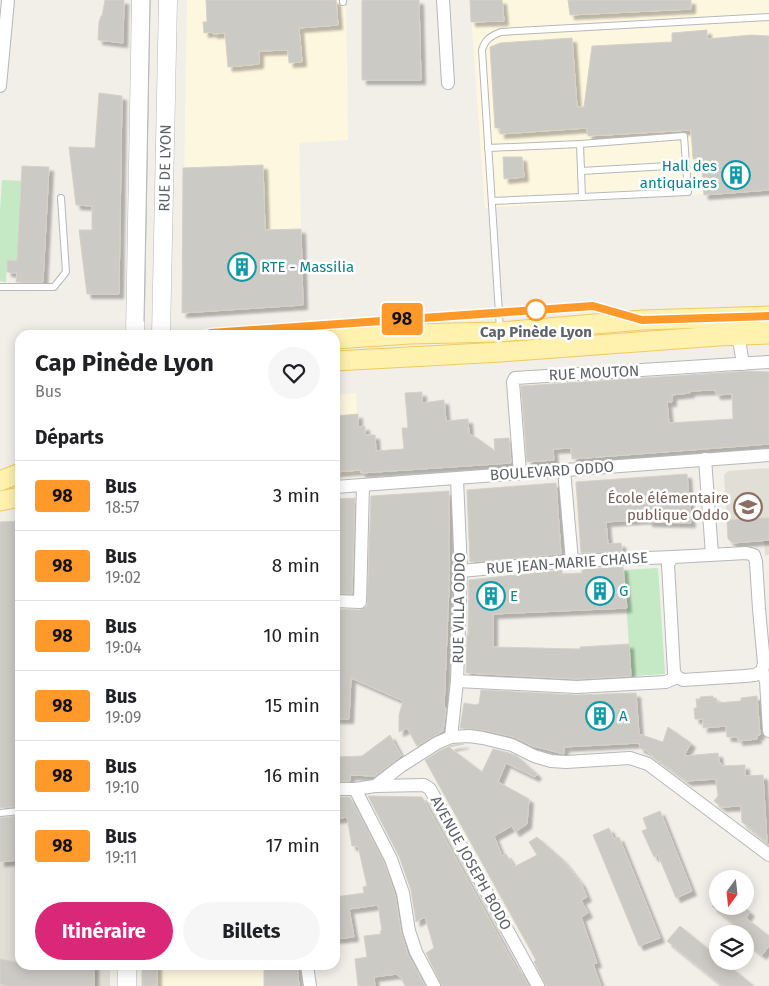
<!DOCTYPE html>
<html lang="fr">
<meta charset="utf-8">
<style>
:root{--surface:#fff;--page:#f6f6f6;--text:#202124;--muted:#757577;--line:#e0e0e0;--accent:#db2777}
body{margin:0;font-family:"Fira Sans",sans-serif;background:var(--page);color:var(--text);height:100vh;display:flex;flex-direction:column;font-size:19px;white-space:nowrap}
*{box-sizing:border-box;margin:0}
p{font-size:16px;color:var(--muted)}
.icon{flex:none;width:28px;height:28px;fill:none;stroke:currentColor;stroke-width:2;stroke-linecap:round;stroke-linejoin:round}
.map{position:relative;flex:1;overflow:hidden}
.details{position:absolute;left:15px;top:330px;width:325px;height:640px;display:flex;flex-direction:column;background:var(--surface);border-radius:15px;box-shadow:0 2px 12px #0003}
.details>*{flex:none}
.badge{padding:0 10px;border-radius:4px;font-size:18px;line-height:32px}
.needle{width:32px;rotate:195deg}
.tools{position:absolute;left:709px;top:870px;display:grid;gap:10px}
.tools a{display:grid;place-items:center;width:45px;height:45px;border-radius:50%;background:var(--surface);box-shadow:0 2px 12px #0003;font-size:25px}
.map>.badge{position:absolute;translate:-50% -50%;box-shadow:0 0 0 2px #fff}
h2{padding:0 20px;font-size:19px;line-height:45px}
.round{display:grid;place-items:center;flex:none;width:52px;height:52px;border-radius:26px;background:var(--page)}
.headline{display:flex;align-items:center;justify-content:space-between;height:85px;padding:0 20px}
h1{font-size:24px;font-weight:700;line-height:38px}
.button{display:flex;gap:10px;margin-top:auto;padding:10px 20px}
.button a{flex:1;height:58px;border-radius:30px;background:var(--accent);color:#fff;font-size:20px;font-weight:700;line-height:58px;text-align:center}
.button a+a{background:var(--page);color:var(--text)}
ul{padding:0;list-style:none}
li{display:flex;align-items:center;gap:15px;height:70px;padding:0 20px;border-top:1px solid var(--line)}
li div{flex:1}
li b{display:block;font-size:19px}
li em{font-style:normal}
li .badge{min-width:55px;font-weight:700;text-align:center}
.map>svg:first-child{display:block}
.commercial{fill:#fef7e0}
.education{fill:#e1ded6}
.green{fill:#c5e8c5}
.building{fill:#cccac5;stroke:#d6d1c6;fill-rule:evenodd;filter:url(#shadow)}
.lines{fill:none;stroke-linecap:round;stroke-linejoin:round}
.lane-casing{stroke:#b5b8bc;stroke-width:8}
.street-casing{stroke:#b5b8bc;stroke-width:14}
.secondary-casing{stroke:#b6babf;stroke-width:19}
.primary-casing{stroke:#f2c960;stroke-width:21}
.lane{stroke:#fff;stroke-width:6}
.street{stroke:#fff;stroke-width:12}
.secondary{stroke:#fff;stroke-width:18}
.primary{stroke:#fff2af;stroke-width:19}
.tram{stroke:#b6b7b8;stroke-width:1}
.line-casing{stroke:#fff;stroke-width:11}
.line{stroke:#ff9929;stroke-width:8}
.stop-dot{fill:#fff;stroke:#ff9929;stroke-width:2.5}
.labels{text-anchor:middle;stroke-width:5;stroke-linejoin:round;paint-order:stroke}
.culture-label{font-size:15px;fill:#0d838f;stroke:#fff;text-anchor:start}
.street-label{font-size:15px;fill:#5f6368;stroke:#fff}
.stop-label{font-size:15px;font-weight:bold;fill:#5f6368;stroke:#fff}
.education-label{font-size:15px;fill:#785e54;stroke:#fff;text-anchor:end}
</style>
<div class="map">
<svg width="769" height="986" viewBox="0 0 769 986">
<defs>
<filter id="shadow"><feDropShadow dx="4.5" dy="4.5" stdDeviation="1" flood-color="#0004"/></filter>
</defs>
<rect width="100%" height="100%" fill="#f1efe8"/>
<g class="commercial">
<path d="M187,0H346L348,140L299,143L303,305L182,313Z"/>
<path d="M470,0H769V190L485,208Z"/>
<path d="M356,393L361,473L335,475V395Z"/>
<path d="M142,965H297L299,986H142Z"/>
</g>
<g class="education">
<path d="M769,468V555H765L764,540L728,539L724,475L728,471Z"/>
<path d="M20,814V965H110V986H0V817Z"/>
</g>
<g class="green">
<path d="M2,180L22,181L17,273H11L12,261L7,260L6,282L0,281V211Z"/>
<path d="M658,568L665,674L631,676L624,570Z"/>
</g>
<g class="building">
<path d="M105,0H124L123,43L98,40L99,22L101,16H102Z"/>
<path d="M206,0H336L338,25L299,28L302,62L289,63L288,50L259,51V64L228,67L225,33L213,34L212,32L204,33L203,22H207Z"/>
<path d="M362,0H419L421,80H362Z"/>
<path d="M470,0H502L504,21L471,22Z"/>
<path d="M568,0H691V9L570,15Z"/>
<path d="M707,30V39L751,35L769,36V190L704,195L701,158L693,159L691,130L588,136L587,128L500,134V128H495L490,47L500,43L572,38L577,107H584L592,46L672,42V33Z"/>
<path d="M99,93L122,96L119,294H87L79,230H92V206L76,205L69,147L95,148Z"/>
<path d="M503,157H522L524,177L504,179Z"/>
<path d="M263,165L265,230L301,229L303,305L182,313L183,168Z"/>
<path d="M22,166L49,167L43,282H16L17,273L7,272V260L17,261Z"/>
<path d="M749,371L769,372V444L572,459L571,448L553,449L554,460L527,462L521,386ZM715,390L716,395L732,394L733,419L669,423L667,402H672V395L690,393V391Z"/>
<path d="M422,392V403L444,400L446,421L468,419L469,434L477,438L495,451L494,439L509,438L511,463L361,473V470L335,472V416L358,414V427L365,426V435H375L376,451L404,449L402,428H408L405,393Z"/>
<path d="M687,474L691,523L648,522V519L606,522L608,544L621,543L622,551L581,553L576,482Z"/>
<path d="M556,483L561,554L470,562L467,490Z"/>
<path d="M449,491V586L444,708H446L443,731L417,746L407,728L399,732V715L403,701L351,678L349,719H335V609L360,610L367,606L371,496Z"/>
<path d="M355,498L352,594L335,593V499Z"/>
<path d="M769,518V540L733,543L728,539L727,520Z"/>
<path d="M20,521V806L0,808V522Z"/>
<path d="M623,567L627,608L493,614V647L580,649V647L629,644L631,676L577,679L466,673L467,635H468L469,580L562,570V574L582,573V569Z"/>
<path d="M481,690L577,695L636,693L639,734L663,742L668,727L691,743L684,756L718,753L719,763H721V766L745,765V776L763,775L767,842L742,822L741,806L722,807L714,801L718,796L716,779L687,781L645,750L640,748L639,743L564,747V754L533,746L514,737L484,730L460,728L464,703L476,705L477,704H479Z"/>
<path d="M713,696V698H716L717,703L741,701V698L757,696L760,735H757V739L738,741V737H727L726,726L703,728V719H695L694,708H697L696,699H700V697Z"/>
<path d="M390,735L401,756L375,776L350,775V781H335V757L362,756Z"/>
<path d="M464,744L449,747L482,772L493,749L509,753L517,756L537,774L535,777L506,763L498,782L529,799L527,824L515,832L512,826L494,836L502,856L506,854L514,867L537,855L529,842L537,837L562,859L581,883L587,897L581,900L588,913L581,917L597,963L593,964L601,986H546L534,962L536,960L425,760L441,750L453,745Z"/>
<path d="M368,796L422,797L510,957L518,971L520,970L529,986H442L426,953L434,948L425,917L416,922L411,890L399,856Z"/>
<path d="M335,797H350L384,862L395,895L401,932L408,955L425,986H405L401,977H399L397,974L374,977L375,986H358L355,959L367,957L364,936L381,934L380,931H382L378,905L349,909L354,937L335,939V897L364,893L363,887L367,886L358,846H352L347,817L335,819Z"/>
<path d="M660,811L692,891L676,898L658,855L654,857L642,831L647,829L643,818Z"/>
<path d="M20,816V860L0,862V818Z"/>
<path d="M609,828L614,839L619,837L660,938L639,946L593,835Z"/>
<path d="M712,906H743L750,912L746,918L769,936V946L762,955L745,942V934H733L738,927Z"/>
<path d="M680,926L718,957V961H723L754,986H723L667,941Z"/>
<path d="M0,959L20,963V965H94V986H10L0,984Z"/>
<rect x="142" y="965" width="15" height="21"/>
<path d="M264,965H297L299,986H264Z"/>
</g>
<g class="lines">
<defs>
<g id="lane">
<path d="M343,0V2"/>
<path d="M580,144L684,136L688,192L582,197"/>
<path d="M488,148L580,144L581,171L686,165"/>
<path d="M492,201L582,197L581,171"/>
<path d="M0,287H54L66,272L61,198"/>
<path d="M500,329L482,50C485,40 490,36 501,32L769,17"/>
<path d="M204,335L211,333L593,306L624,315"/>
<path d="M0,813L20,811"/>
</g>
<g id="street">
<path d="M443,0L448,83"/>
<path d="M0,86L8,0"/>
<path d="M737,327L743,364"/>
<path d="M705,459L712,554"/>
<path d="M564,470L572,561"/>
<path d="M520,473L513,382L515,378L769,362"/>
<path d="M335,487L769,455"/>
<path d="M746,553L754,555L756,562L759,609L764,663L762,671L755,675L745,676L683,680L677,677L674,672L668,564L673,557Z"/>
<path d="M461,571L572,561L673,557"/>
<path d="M335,601L360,602L363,485"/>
<path d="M762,671L766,681L769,731"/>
<path d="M457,681L577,687L666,682L677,677"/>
<path d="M451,737L457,681L461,571L457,479"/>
<path d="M375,786L424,785L430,789L538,986"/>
<path d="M335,789H355L375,786L401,766L437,743L451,737L469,736L483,738L512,745L534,756L551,761L566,762L630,758L648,764L769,855"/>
<path d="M355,789L391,859L403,893L409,931L416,952L434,986"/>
<path d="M307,965L310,986"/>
</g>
<g id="secondary">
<path d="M135,335L141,0"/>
<path d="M161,335L168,0"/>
<path d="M127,986V965"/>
</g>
<g id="primary">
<path d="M335,339L410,334L500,332L642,320L769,316"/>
<path d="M335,361L501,352L718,336L769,334"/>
<path d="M0,481L20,473"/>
<path d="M0,501L20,497"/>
</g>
</defs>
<use href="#lane" class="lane-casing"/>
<use href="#street" class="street-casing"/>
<use href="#secondary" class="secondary-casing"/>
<use href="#primary" class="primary-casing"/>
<use href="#lane" class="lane"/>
<use href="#street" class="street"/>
<use href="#secondary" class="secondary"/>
<use href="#primary" class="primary"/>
<path class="tram" d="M144,321L150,0"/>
</g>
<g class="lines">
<defs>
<path id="line" d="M204,335L211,333L593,306L642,320L769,316"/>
</defs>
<use href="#line" class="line-casing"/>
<use href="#line" class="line"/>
</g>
<defs>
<symbol id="building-ring" viewBox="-11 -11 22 22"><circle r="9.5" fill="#fff" stroke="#0f9aa8" stroke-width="1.5"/><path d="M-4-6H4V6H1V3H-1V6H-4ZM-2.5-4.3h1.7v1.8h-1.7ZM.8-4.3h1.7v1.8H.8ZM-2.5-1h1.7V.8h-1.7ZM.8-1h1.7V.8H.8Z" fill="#0f9aa8"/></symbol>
<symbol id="school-ring" viewBox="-11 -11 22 22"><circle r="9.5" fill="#fff" stroke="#8d6e63" stroke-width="1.5"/><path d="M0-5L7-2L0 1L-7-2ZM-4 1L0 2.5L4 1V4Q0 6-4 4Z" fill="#8d6e63"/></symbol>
</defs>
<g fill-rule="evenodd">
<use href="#building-ring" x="720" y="159" width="32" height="32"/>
<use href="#building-ring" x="226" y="251" width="32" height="32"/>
<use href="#school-ring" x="732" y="491" width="32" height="32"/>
<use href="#building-ring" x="584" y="575" width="32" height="32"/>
<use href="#building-ring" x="475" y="580" width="32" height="32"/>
<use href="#building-ring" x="584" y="700" width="32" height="32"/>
</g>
<circle class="stop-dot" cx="536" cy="310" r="10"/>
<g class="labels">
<g class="culture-label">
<text x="717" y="171" text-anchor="end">Hall des<tspan x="717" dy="17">antiquaires</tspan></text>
<text x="261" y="272">RTE - Massilia</text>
<text x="619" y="596">G</text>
<text x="510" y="601">E</text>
<text x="619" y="721">A</text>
</g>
<g class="street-label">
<text transform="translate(165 168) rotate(-89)" y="5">RUE DE LYON</text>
<text transform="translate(594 373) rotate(-3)" y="5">RUE MOUTON</text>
<text transform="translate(552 471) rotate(-4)" y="5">BOULEVARD ODDO</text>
<text transform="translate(567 563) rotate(-4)" y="5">RUE JEAN-MARIE CHAISE</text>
<text transform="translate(459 608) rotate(-89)" y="5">RUE VILLA ODDO</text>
<text transform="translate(471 863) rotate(61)" y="5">AVENUE JOSEPH BODO</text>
</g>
<g class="stop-label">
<text x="536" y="337">Cap Pinède Lyon</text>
</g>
<g class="education-label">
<text x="729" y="503">École élémentaire<tspan x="729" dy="17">publique Oddo</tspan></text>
</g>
</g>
</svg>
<div class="tools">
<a><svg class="needle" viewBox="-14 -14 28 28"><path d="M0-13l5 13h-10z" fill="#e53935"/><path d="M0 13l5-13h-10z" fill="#757577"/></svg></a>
<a><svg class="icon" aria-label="layers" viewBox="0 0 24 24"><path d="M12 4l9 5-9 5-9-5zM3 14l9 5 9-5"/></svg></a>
</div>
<b class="badge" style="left:402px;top:319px;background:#ff9929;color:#111">98</b>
<section class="details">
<div class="headline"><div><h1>Cap Pinède Lyon</h1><p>Bus</p></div><a class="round"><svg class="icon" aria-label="heart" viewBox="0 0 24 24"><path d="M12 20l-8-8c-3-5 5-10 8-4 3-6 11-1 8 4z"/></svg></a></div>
<h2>Départs</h2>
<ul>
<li><span class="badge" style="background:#ff9929;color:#111">98</span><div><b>Bus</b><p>18:57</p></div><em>3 min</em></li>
<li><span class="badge" style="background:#ff9929;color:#111">98</span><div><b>Bus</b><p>19:02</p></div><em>8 min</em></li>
<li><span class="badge" style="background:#ff9929;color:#111">98</span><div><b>Bus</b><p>19:04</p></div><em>10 min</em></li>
<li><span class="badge" style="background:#ff9929;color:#111">98</span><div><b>Bus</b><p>19:09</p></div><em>15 min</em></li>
<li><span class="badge" style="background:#ff9929;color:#111">98</span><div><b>Bus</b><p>19:10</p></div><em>16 min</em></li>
<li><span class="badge" style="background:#ff9929;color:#111">98</span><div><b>Bus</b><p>19:11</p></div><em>17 min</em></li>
</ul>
<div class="button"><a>Itinéraire</a><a>Billets</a></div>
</section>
</div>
